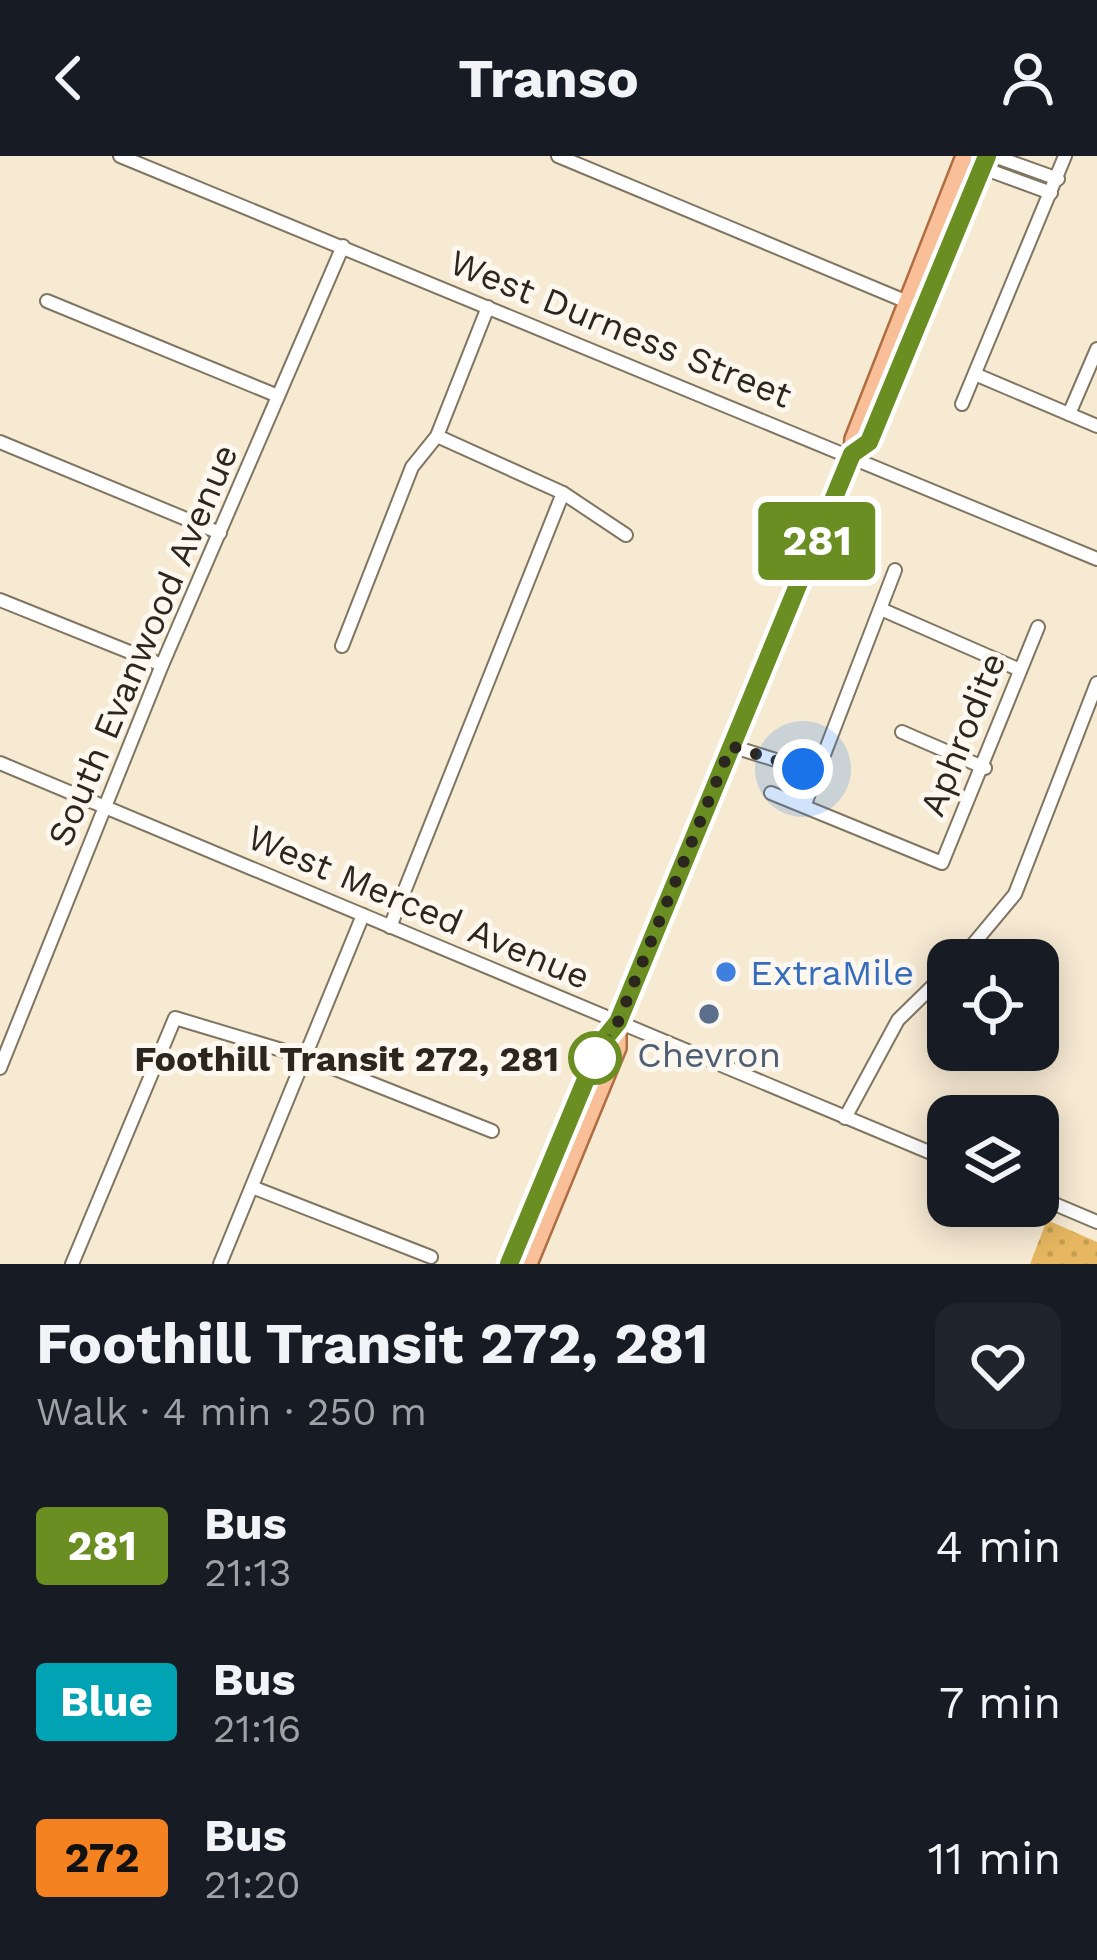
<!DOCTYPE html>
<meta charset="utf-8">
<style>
:root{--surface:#171b24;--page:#20242c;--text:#f1f3f6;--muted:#9ea1a6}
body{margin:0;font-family:"Work Sans",sans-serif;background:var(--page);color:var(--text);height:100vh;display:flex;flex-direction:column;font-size:45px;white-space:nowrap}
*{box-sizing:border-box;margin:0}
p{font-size:39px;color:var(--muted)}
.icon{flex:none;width:66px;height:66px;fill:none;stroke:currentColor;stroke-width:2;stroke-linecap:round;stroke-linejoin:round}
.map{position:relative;height:1108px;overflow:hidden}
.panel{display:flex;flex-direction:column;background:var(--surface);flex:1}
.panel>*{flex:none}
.badge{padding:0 24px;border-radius:9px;font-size:42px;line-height:78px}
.buttons{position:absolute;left:927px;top:783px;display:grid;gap:24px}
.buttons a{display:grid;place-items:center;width:132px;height:132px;border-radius:24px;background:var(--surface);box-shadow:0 6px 30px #0003;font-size:60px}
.you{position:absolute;width:60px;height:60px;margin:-30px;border:9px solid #fff;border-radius:50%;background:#1a73e8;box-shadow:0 0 0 18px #1a73e833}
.map>.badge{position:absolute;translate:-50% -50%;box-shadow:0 0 0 6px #fff}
.round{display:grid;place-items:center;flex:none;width:126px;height:126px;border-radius:24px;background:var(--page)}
.head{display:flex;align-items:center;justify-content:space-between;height:204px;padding:0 36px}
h1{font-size:57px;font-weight:700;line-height:90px}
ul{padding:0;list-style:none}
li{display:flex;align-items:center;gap:36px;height:156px;padding:0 36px}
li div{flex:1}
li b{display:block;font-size:45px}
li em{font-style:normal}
li .badge{min-width:132px;font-weight:700;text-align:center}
header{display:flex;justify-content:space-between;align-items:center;height:156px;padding:0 36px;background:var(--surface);font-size:54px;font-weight:700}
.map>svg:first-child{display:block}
.park{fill:url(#park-dots)}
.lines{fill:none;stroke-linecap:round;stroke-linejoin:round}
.minor-casing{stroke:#807561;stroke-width:16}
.major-casing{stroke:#ae6e41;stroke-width:20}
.minor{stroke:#fff;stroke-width:12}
.major{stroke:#f9bf98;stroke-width:15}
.line-casing{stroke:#fff;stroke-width:27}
.line{stroke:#6b8e23;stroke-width:18}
.walk{stroke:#2b261e;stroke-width:12;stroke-dasharray:0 21.6}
.shop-dot{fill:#3f7fe0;stroke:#fdf8ef;stroke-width:4.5}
.service-dot{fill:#5c6f8a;stroke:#fdf8ef;stroke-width:4.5}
.stop-dot{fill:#fff;stroke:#6b8e23;stroke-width:6}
.labels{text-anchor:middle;stroke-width:10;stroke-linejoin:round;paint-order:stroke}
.street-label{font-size:36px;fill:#2b261e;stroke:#fdf8ef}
.shop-label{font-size:36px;fill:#366cbe;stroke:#fdf8ef;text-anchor:start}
.service-label{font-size:36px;fill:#4e5e75;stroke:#fdf8ef}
.stop-label{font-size:36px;font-weight:bold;fill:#2b261e;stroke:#fdf8ef;text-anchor:end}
</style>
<header><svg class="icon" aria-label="back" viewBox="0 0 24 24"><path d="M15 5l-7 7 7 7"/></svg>Transo<svg class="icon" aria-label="person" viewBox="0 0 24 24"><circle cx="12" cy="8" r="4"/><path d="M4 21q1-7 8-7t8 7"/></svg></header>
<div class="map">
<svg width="1097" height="1108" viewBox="0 0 1097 1108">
<defs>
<pattern id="park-dots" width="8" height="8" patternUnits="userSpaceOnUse" patternTransform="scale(3)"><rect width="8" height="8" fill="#e6b760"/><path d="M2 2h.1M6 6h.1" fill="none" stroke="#c59d53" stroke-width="1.8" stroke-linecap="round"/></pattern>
</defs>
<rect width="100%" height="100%" fill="#f7ead3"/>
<path class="park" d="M1047,1064L1097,1086V1108H1030Z"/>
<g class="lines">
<defs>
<g id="minor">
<path d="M120,0L1097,403"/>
<path d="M558,0L905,145"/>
<path d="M975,0L991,15L1051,37"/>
<path d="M985,4L997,1L1058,23"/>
<path d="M47,145L278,240"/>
<path d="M977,219L1097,270"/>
<path d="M962,248L1065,0"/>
<path d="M1069,258L1097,193"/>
<path d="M437,280L563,337L626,379"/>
<path d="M0,286L220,377"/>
<path d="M0,444L162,509"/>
<path d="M883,454L1020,514"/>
<path d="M342,490L412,311L437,280L488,151"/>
<path d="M902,576L985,612"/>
<path d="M731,590L817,617"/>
<path d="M0,607L948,1004"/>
<path d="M771,637L942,707L1038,471"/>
<path d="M805,648L895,414"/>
<path d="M390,771L563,337"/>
<path d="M960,804L1015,738L1097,527"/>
<path d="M0,912L162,509L343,90"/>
<path d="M845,962L898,864L948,815"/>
<path d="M252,1031L431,1101"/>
<path d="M1038,1041L1097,1066"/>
<path d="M72,1108L175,862L305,901L492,975"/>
<path d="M220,1108L363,759"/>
</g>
<g id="major">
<path d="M852,298L869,286L987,0"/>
<path d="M509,1108L601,887L618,866L852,298L853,283L964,0"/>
<path d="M529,1108L618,892V866"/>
</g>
</defs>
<use href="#minor" class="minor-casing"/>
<use href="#major" class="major-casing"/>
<use href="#minor" class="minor"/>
<use href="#major" class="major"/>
</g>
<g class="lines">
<defs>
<path id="line" d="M509,1108L601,887L618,866L852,298L869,286L987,0"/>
</defs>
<use href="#line" class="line-casing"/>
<use href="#line" class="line"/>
<path class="walk" d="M595,902L618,866L731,590L803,613"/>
</g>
<circle class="shop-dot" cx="726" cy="816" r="12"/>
<circle class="service-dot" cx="709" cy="858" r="12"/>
<circle class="stop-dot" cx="595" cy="902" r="24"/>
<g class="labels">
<g class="street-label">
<text transform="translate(621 172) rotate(22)" y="13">West Durness Street</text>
<text transform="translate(142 489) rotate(-67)" y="13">South Evanwood Avenue</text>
<text transform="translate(962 578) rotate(-68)" y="13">Aphrodite</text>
<text transform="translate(419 750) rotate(23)" y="13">West Merced Avenue</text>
</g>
<g class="shop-label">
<text x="750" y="829">ExtraMile</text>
</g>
<g class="service-label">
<text x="709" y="911">Chevron</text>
</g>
<g class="stop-label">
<text x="559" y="915">Foothill Transit 272, 281</text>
</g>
</g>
</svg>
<div class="buttons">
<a><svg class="icon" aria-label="locate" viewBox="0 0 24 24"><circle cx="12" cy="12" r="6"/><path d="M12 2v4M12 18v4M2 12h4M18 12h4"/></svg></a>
<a><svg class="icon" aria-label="layers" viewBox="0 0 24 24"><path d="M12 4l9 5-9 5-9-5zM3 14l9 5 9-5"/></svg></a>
</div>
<div class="you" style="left:803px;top:613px"></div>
<b class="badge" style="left:817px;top:385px;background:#6b8e23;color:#fff">281</b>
</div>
<section class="panel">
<div class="head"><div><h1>Foothill Transit 272, 281</h1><p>Walk · 4 min · 250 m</p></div><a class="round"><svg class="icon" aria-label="heart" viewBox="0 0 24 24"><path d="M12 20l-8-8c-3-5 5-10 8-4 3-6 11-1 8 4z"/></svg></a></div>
<ul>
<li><span class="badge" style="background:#6b8e23;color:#fff">281</span><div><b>Bus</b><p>21:13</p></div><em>4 min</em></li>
<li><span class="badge" style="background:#00a3b4;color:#fff">Blue</span><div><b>Bus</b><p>21:16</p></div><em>7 min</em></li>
<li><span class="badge" style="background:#f58220;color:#111">272</span><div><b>Bus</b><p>21:20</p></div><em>11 min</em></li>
</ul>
</section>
